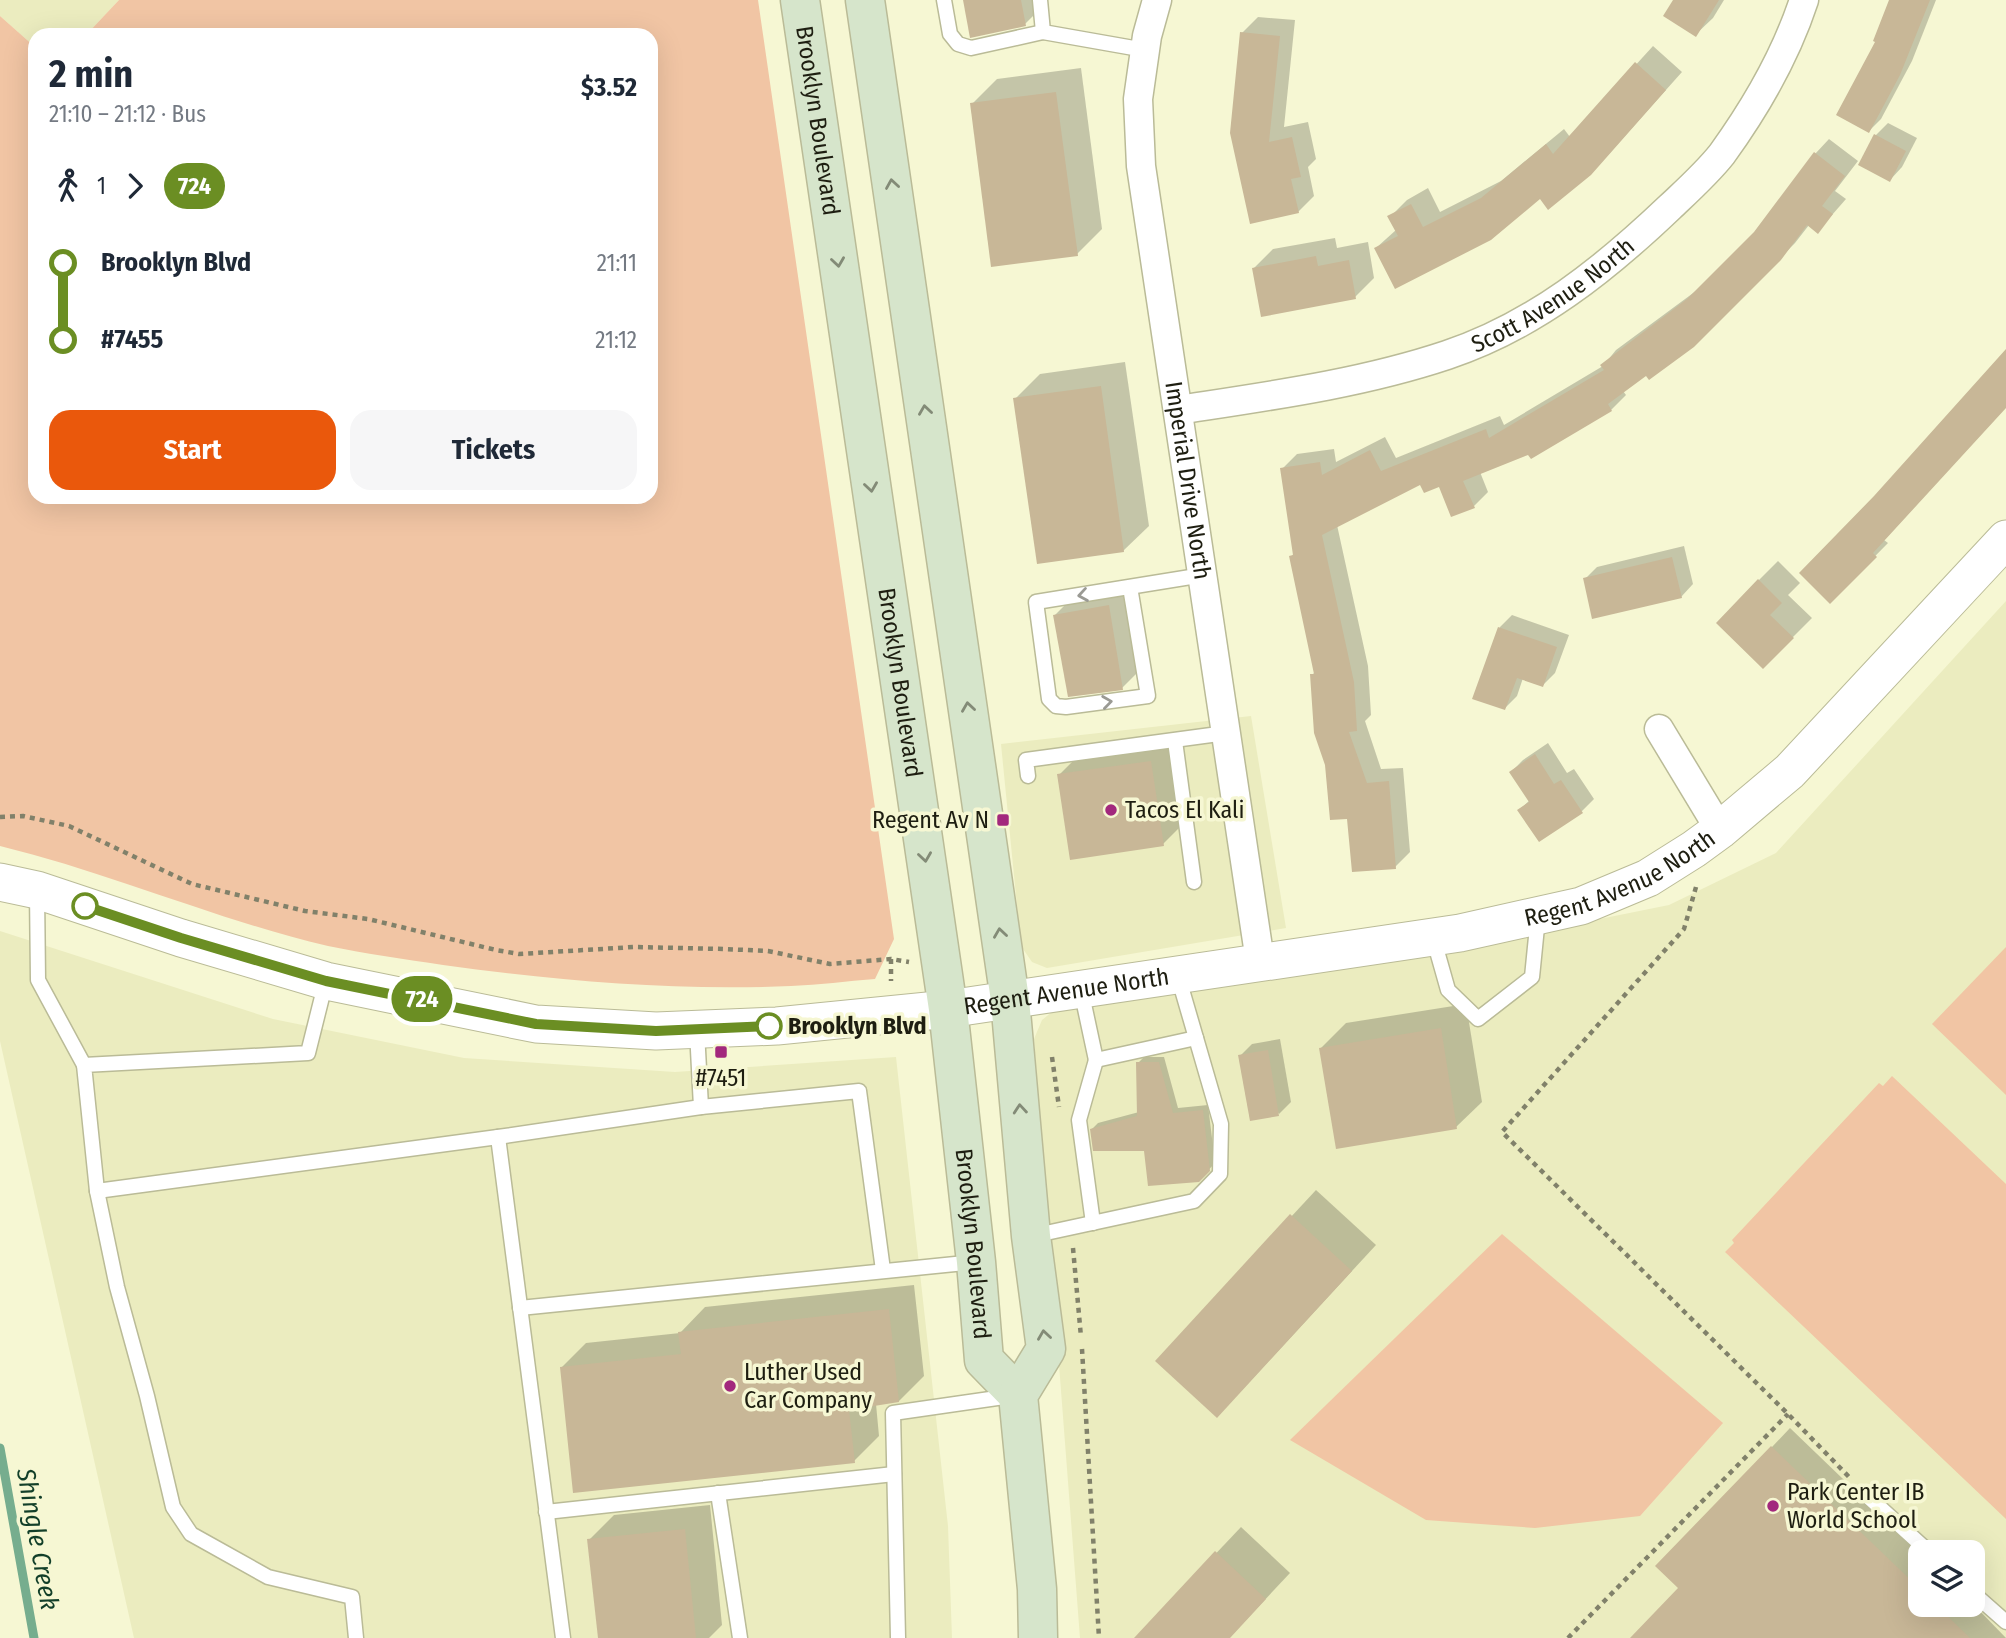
<!DOCTYPE html>
<meta charset="utf-8">
<style>
:root{--surface:#fff;--page:#f6f6f7;--text:#1f2937;--muted:#747a83;--accent:#ea580c}
body{margin:0;font-family:"Fira Sans Condensed",sans-serif;background:var(--page);color:var(--text);height:100vh;display:flex;flex-direction:column;font-size:26px;white-space:nowrap}
*{box-sizing:border-box;margin:0}
p{font-size:23px;color:var(--muted)}
.icon{flex:none;width:38px;height:38px;fill:none;stroke:currentColor;stroke-width:2;stroke-linecap:round;stroke-linejoin:round}
.map{position:relative;flex:1;overflow:hidden}
.drawer{position:absolute;left:28px;top:28px;width:630px;height:476px;display:flex;flex-direction:column;background:var(--surface);border-radius:21px;box-shadow:0 7px 28px #0002}
.drawer>*{flex:none}
.badge{padding:0 14px;border-radius:23px;font-size:24px;line-height:46px}
.buttons{position:absolute;left:1908px;top:1540px;display:grid;gap:14px}
.buttons a{display:grid;place-items:center;width:77px;height:77px;border-radius:14px;background:var(--surface);box-shadow:0 7px 28px #0002;font-size:35px}
.map>.badge{position:absolute;translate:-50% -50%;box-shadow:0 0 0 4px #fff}
.legs{display:flex;align-items:center;gap:10px;height:77px;padding:0 21px;font-size:23px}
.legs p{margin-inline-start:auto}
.headline{display:flex;align-items:center;justify-content:space-between;height:119px;padding:0 21px}
h1{font-size:38px;font-weight:700;line-height:52px}
.action{display:flex;gap:14px;margin-top:auto;padding:14px 21px}
.action a{flex:1;height:80px;border-radius:21px;background:var(--accent);color:#fff;font-size:28px;font-weight:700;line-height:80px;text-align:center}
.action a+a{background:var(--page);color:var(--text)}
ul{padding:0 21px;list-style:none}
li{display:flex;align-items:center;gap:24px;height:77px;font-size:26px}
li i{display:grid;place-items:center;width:10px;height:100%;margin:0 9px;background:currentColor}
li i::after{content:'';width:18px;height:18px;margin:-9px;border:5px solid;border-radius:50%;background:var(--surface)}
li p{margin-inline-start:auto}
li:first-child i{background:linear-gradient(#0000 50%,currentColor 0)}
li:last-child i{background:linear-gradient(currentColor 50%,#0000 0)}
.map>svg:first-child{display:block}
.built{fill:#ebecbf;fill-rule:evenodd}
.green{fill:#f1c5a4}
.shadow{fill:#0003}
.lines{fill:none;stroke-linecap:round;stroke-linejoin:round}
.stream{stroke:#76ad8e;stroke-width:9}
.building{fill:#c8b797}
.service-casing{stroke:#babb97;stroke-width:17}
.minor-casing{stroke:#babb97;stroke-width:31}
.tertiary-casing{stroke:#babb97;stroke-width:39}
.secondary-casing{stroke:#babb97;stroke-width:41}
.path{stroke:#81816a;stroke-width:4.5;stroke-dasharray:5 5;stroke-linecap:butt}
.service{stroke:#fff;stroke-width:14}
.minor{stroke:#fff;stroke-width:28}
.tertiary{stroke:#fff;stroke-width:37}
.secondary{stroke:#d6e5cb;stroke-width:38}
.oneway{stroke:#838b77}
.oneway2{stroke:#9a9a94}
.line-1-casing{stroke:#fff;stroke-width:16}
.line-1{stroke:#6b8e23;stroke-width:10}
.poi-dot{fill:#a2287d;stroke:#f6f7d3;stroke-width:2.5}
.stop-1-dot{fill:#fff;stroke:#6b8e23;stroke-width:3.5}
.labels{text-anchor:middle;stroke-width:7;stroke-linejoin:round;paint-order:stroke}
.street-label{font-size:24px;fill:#1e1e11;stroke:#f6f7d3}
.poi-label{font-size:24px;fill:#1e1e11;stroke:#f6f7d3;text-anchor:start}
.stop-label{font-size:24px;font-weight:bold;fill:#1e1e11;stroke:#f6f7d3;text-anchor:start}
.water-label{font-size:26px;font-style:italic;fill:#123f29;stroke:#f6f7d3}
</style>
<div class="map">
<svg width="2006" height="1638" viewBox="0 0 2006 1638">
<rect width="100%" height="100%" fill="#f6f7d3"/>
<g class="built">
<path d="M0,0H119L86,35H35V47L0,16Z"/>
<path d="M2006,601V1638H1080L1034,1039L1042,1020L1058,1007L1475,944L1669,905L1776,853ZM1920,1552H1972V1605H1920Z"/>
<path d="M1251,716L1286,928L1047,968L1032,962L1021,946L1001,744Z"/>
<path d="M0,931L273,1019L464,1058L675,1072L896,1057L948,1526L952,1638H134L0,1041Z"/>
</g>
<g class="green">
<path d="M119,0H758L894,939L875,979C847,981 819,985 791,986C675,991 558,981 443,965C405,959 366,954 328,946C217,920 111,873 0,846V16L35,47V497H651V35H86Z"/>
<path d="M2006,947V1095L1932,1024Z"/>
<path d="M1892,1076L2006,1184V1519L1725,1252L1734,1243L1732,1240L1879,1083L1883,1086Z"/>
<path d="M1502,1234L1723,1423L1640,1516L1535,1528L1426,1520L1290,1440Z"/>
</g>
<g class="shadow">
<path d="M965,0H1043L1044,5L1025,24Z"/>
<path d="M1675,0H1724L1713,18L1695,35Z"/>
<path d="M1891,0H1936L1912,61L1881,119L1869,131L1878,41Z"/>
<path d="M1258,17L1295,20L1284,127L1308,122L1316,159L1308,167L1314,196L1298,212L1251,222L1242,33Z"/>
<path d="M1653,46L1682,72L1607,156L1540,197L1376,248L1396,230L1390,217L1407,200L1428,188L1440,212L1501,181L1564,129L1570,137Z"/>
<path d="M1081,68L1102,229L1077,254L972,104L997,79Z"/>
<path d="M1888,123L1917,138L1902,167L1890,180L1875,136Z"/>
<path d="M1829,139L1858,161L1835,191L1846,199L1818,231L1809,225L1795,243L1693,345L1646,373L1623,391L1626,395L1611,410L1529,452L1480,472L1488,492L1474,506L1440,485L1421,483L1337,525L1368,666L1371,715L1365,721L1381,769L1403,768L1410,852L1395,867L1349,817L1327,764L1312,675L1315,672L1291,557L1295,552L1282,469L1297,454L1334,449L1336,462L1385,437L1396,458L1500,416L1504,425L1603,366L1616,350L1704,285L1755,233L1815,154Z"/>
<path d="M1335,238L1337,248L1368,242L1374,278L1355,297L1254,268L1273,249Z"/>
<path d="M2006,352V406L1884,540L1888,543L1830,602L1875,498Z"/>
<path d="M1125,362L1149,526L1123,551L1015,399L1040,374Z"/>
<path d="M1684,546L1693,584L1681,597L1585,579L1597,567Z"/>
<path d="M1778,561L1800,583L1788,595L1812,618L1763,667L1759,580Z"/>
<path d="M1127,587L1141,669L1122,688L1055,615L1074,596Z"/>
<path d="M1512,615L1569,635L1555,673L1543,685L1523,678L1517,696L1505,708L1475,698L1500,627Z"/>
<path d="M1170,743L1182,825L1163,844L1059,775L1078,756Z"/>
<path d="M1548,743L1567,773L1574,769L1594,799L1582,811L1519,810L1530,800L1511,772L1523,760Z"/>
<path d="M1466,1004L1482,1102L1456,1127L1321,1048L1346,1023Z"/>
<path d="M1280,1039L1291,1102L1279,1114L1240,1056L1252,1044Z"/>
<path d="M1144,1057H1164L1178,1108L1208,1105L1215,1163L1199,1180L1146,1149L1092,1129L1098,1123L1139,1112L1138,1063Z"/>
<path d="M1316,1190L1376,1245L1242,1390L1157,1361Z"/>
<path d="M914,1285L924,1376L899,1401L876,1404L879,1436L854,1461L561,1368L586,1343L680,1333L705,1307Z"/>
<path d="M1790,1428L1920,1553V1605L1972,1603L2006,1638H1633L1681,1588L1772,1447Z"/>
<path d="M710,1505L722,1625L709,1638H599L589,1540L614,1515Z"/>
<path d="M1241,1527L1290,1573L1229,1638H1136Z"/>
</g>
<g class="lines">
<path class="stream" d="M0,1448L34,1638"/>
</g>
<g class="building">
<path d="M963,0H1021L1026,26L970,38Z"/>
<path d="M1673,0H1719L1696,37L1663,16Z"/>
<path d="M1889,0H1930L1900,75L1869,133L1836,115L1875,42L1873,41Z"/>
<path d="M1240,32L1280,36L1269,142L1292,137L1301,177L1291,179L1299,213L1250,224L1230,133Z"/>
<path d="M1635,62L1666,90L1591,175L1548,210L1540,199L1491,240L1395,289L1374,248L1398,236L1387,216L1411,204L1423,227L1481,198L1546,144L1553,154Z"/>
<path d="M1056,92L1078,256L991,267L970,103Z"/>
<path d="M1874,134L1906,151L1890,182L1858,165Z"/>
<path d="M1814,152L1845,176L1822,206L1833,214L1818,234L1807,225L1781,260L1694,347L1649,380L1646,376L1608,404L1612,411L1531,459L1528,455L1463,481L1475,508L1451,517L1439,487L1424,493L1420,485L1322,535L1354,682L1357,731L1349,732L1367,783L1389,781L1396,869L1352,872L1347,819L1330,820L1325,765L1314,733L1310,674H1314L1289,556L1293,555L1280,468L1320,462L1322,475L1370,450L1381,471L1486,429L1489,438L1604,370L1600,365L1687,299L1754,232Z"/>
<path d="M1316,256L1318,266L1349,260L1356,299L1261,317L1252,268Z"/>
<path d="M2006,349V408L1873,553L1877,557L1830,604L1799,573L1874,496Z"/>
<path d="M1101,386L1124,552L1037,564L1013,398Z"/>
<path d="M1672,557L1682,598L1592,619L1583,578Z"/>
<path d="M1758,579L1782,603L1770,615L1794,638L1763,669L1716,623Z"/>
<path d="M1109,605L1123,690L1068,697L1053,615Z"/>
<path d="M1498,627L1557,647L1543,687L1517,678L1505,710L1472,699Z"/>
<path d="M1535,754L1554,784L1561,780L1583,813L1539,842L1517,810L1529,802L1509,772Z"/>
<path d="M1151,761L1164,846L1070,860L1057,774Z"/>
<path d="M1441,1028L1457,1129L1336,1149L1319,1048Z"/>
<path d="M1268,1050L1279,1116L1250,1121L1238,1055Z"/>
<path d="M1136,1062H1159L1173,1113L1203,1110L1210,1171L1199,1182L1148,1186L1144,1151H1093L1090,1129L1137,1116Z"/>
<path d="M1290,1214L1352,1271L1217,1418L1155,1361Z"/>
<path d="M889,1309L899,1402L849,1410L855,1463L573,1493L560,1367L681,1354L678,1332Z"/>
<path d="M1771,1446L1920,1589V1605H1936L1970,1638H1630L1678,1588L1655,1566Z"/>
<path d="M685,1529L696,1638H598L587,1539Z"/>
<path d="M1215,1551L1266,1599L1230,1638H1134Z"/>
</g>
<g class="lines">
<defs>
<g id="service">
<path d="M944,0L950,34L958,44L971,48L1043,32"/>
<path d="M1040,0L1043,32L1145,50"/>
<path d="M1130,587L1148,696L1066,707L1056,706L1049,699L1036,602L1203,575"/>
<path d="M1175,741L1194,882"/>
<path d="M1028,776L1026,760L1226,733"/>
<path d="M37,892L38,980L84,1065"/>
<path d="M1433,937L1448,990L1478,1019L1532,977L1538,917"/>
<path d="M326,981L308,1053L84,1065L97,1191L117,1287L147,1396L173,1507L191,1534L268,1577L352,1597L356,1638"/>
<path d="M1081,990L1096,1060L1196,1038"/>
<path d="M697,1031L701,1107"/>
<path d="M498,1137L563,1638"/>
<path d="M97,1191L498,1137L701,1107L859,1091L883,1270"/>
<path d="M1093,1223L1079,1120L1096,1060"/>
<path d="M1032,1236L1194,1201L1220,1174L1221,1124L1178,976"/>
<path d="M520,1308L975,1262"/>
<path d="M718,1493L740,1638"/>
<path d="M1864,1493L1929,1552"/>
<path d="M546,1512L894,1474"/>
<path d="M1972,1592L2006,1622"/>
<path d="M898,1638L893,1413L1011,1396"/>
</g>
<g id="minor">
<path id="s1" d="M1157,0L1147,36L1138,99L1141,166L1260,961"/>
<path id="s2" d="M1178,410C1269,396 1360,384 1447,355C1534,326 1605,269 1670,207C1688,190 1707,173 1722,154C1756,107 1786,55 1804,0"/>
<path d="M1659,729L1720,830"/>
</g>
<g id="tertiary">
<path id="s3" d="M0,882L37,890L181,938L326,981L536,1024L656,1031L777,1026L948,1009L1460,933L1581,906L1648,878L1694,849L1720,830L1790,771L2006,539"/>
</g>
<g id="secondary">
<path id="s4" d="M800,0L948,1009L976,1262L984,1360L1018,1395"/>
<path d="M865,0L1010,1000L1031,1236L1046,1349L1018,1395L1037,1589L1038,1638"/>
</g>
</defs>
<use href="#service" class="service-casing"/>
<use href="#minor" class="minor-casing"/>
<use href="#tertiary" class="tertiary-casing"/>
<use href="#secondary" class="secondary-casing"/>
<g class="path">
<path d="M0,817L23,816L69,826L192,884L305,911L368,919L496,950L519,954L634,947L724,949L768,951L830,964L891,959L909,962"/>
<path d="M1696,887L1684,929L1502,1132L1788,1414L1850,1478"/>
<path d="M891,959V981"/>
<path d="M1052,1057L1059,1107"/>
<path d="M1073,1248L1081,1337"/>
<path d="M1082,1349L1099,1638"/>
<path d="M1568,1638L1788,1414"/>
</g>
<use href="#service" class="service"/>
<use href="#minor" class="minor"/>
<use href="#tertiary" class="tertiary"/>
<use href="#secondary" class="secondary"/>
</g>
<defs><path id="oneway-chevron" d="M-2-3.5L2.5 0L-2 3.5" fill="none" stroke-width="1.6" stroke-linecap="round" stroke-linejoin="round" transform="scale(1.75)"/></defs>
<g class="oneway">
<use href="#oneway-chevron" transform="translate(892 184) rotate(-99)"/>
<use href="#oneway-chevron" transform="translate(838 262) rotate(82)"/>
<use href="#oneway-chevron" transform="translate(925 410) rotate(-98)"/>
<use href="#oneway-chevron" transform="translate(871 487) rotate(82)"/>
<use href="#oneway-chevron" transform="translate(968 707) rotate(-98)"/>
<use href="#oneway-chevron" transform="translate(925 857) rotate(82)"/>
<use href="#oneway-chevron" transform="translate(1000 933) rotate(-98)"/>
<use href="#oneway-chevron" transform="translate(1020 1109) rotate(-95)"/>
<use href="#oneway-chevron" transform="translate(1044 1335) rotate(-98)"/>
</g>
<g class="oneway2">
<use href="#oneway-chevron" transform="translate(1083 595) rotate(171)"/>
<use href="#oneway-chevron" transform="translate(1107 702) rotate(-8)"/>
</g>
<g class="lines">
<defs>
<path id="line-1" d="M85,906L181,938L326,981L536,1024L656,1031L769,1026"/>
</defs>
<use href="#line-1" class="line-1-casing"/>
<use href="#line-1" class="line-1"/>
</g>
<g class="poi-dot">
<circle cx="1111" cy="810" r="7"/>
<rect x="996" y="813" width="14" height="14" rx="3.5"/>
<rect x="714" y="1045" width="14" height="14" rx="3.5"/>
<circle cx="730" cy="1386" r="7"/>
<circle cx="1773" cy="1506" r="7"/>
</g>
<g class="stop-1-dot">
<circle cx="85" cy="906" r="12"/>
<circle cx="769" cy="1026" r="12"/>
</g>
<g class="labels">
<g class="street-label">
<text dy="8" stroke="none"><textPath href="#s4" startOffset="122">Brooklyn Boulevard</textPath></text>
<text dy="8" stroke="none"><textPath href="#s2" startOffset="397">Scott Avenue North</textPath></text>
<text dy="8" stroke="none"><textPath href="#s1" startOffset="486">Imperial Drive North</textPath></text>
<text dy="8" stroke="none"><textPath href="#s4" startOffset="690">Brooklyn Boulevard</textPath></text>
<text dy="8" stroke="none"><textPath href="#s3" startOffset="1656">Regent Avenue North</textPath></text>
<text dy="8" stroke="none"><textPath href="#s3" startOffset="1088">Regent Avenue North</textPath></text>
<text dy="8" stroke="none"><textPath href="#s4" startOffset="1256">Brooklyn Boulevard</textPath></text>
</g>
<g class="poi-label">
<text x="1125" y="818">Tacos El Kali</text>
<text x="989" y="828" text-anchor="end">Regent Av N</text>
<text x="721" y="1086" text-anchor="middle">#7451</text>
<text x="744" y="1380">Luther Used<tspan x="744" dy="28">Car Company</tspan></text>
<text x="1787" y="1500">Park Center IB<tspan x="1787" dy="28">World School</tspan></text>
</g>
<g class="stop-label">
<text x="788" y="1034">Brooklyn Blvd</text>
</g>
<g class="water-label">
<text transform="translate(38 1539) rotate(80)" y="9">Shingle Creek</text>
</g>
</g>
</svg>
<div class="buttons">
<a><svg class="icon" aria-label="layers" viewBox="0 0 24 24"><path d="M12 4l9 5-9 5-9-5zM3 14l9 5 9-5"/></svg></a>
</div>
<b class="badge" style="left:422px;top:999px;background:#6b8e23;color:#fff">724</b>
<section class="drawer">
<div class="headline"><div><h1>2 min</h1><p>21:10 – 21:12 · Bus</p></div><b>$3.52</b></div>
<div class="legs"><svg class="icon" aria-label="walk" viewBox="0 0 24 24"><circle cx="13" cy="4" r="2"/><path d="M13 8l-2 6 4 7M11 14l-3 7M7 12l3-4h3l4 4"/></svg>1<svg class="icon" aria-label="forward" viewBox="0 0 24 24"><path d="M9 5l7 7-7 7"/></svg><b class="badge" style="background:#6b8e23;color:#fff">724</b></div>
<ul>
<li><i style="color:#6b8e23"></i><b>Brooklyn Blvd</b><p>21:11</p></li>
<li><i style="color:#6b8e23"></i><b>#7455</b><p>21:12</p></li>
</ul>
<div class="action"><a>Start</a><a>Tickets</a></div>
</section>
</div>
